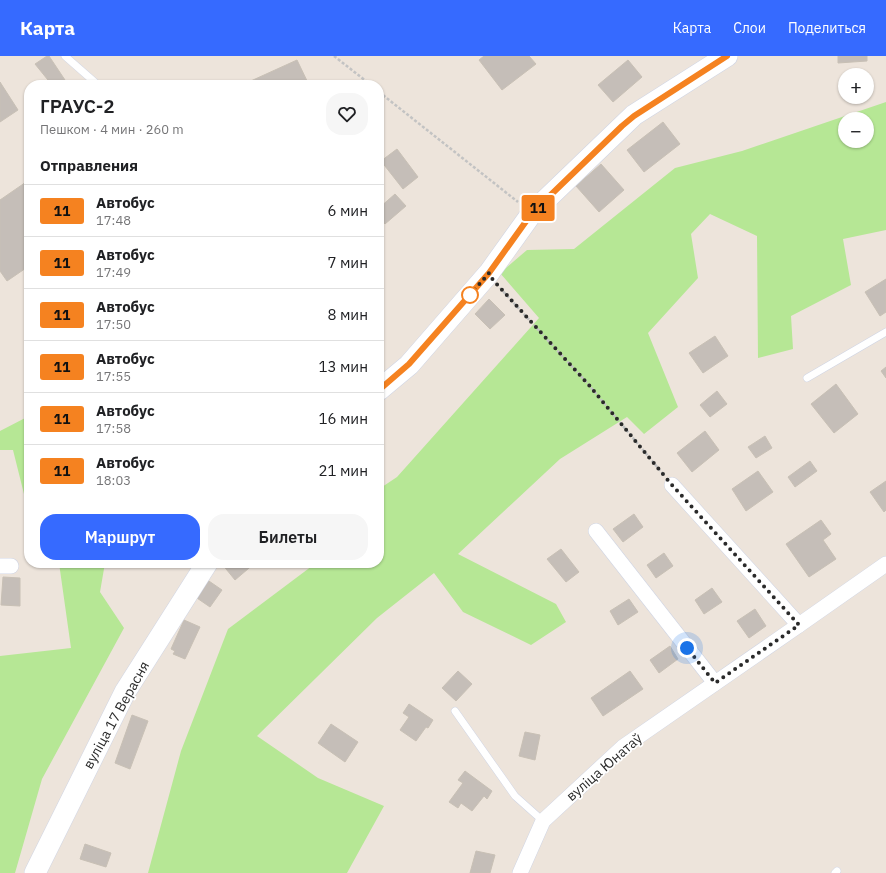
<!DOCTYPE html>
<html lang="ru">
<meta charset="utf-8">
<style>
:root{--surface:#fff;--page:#f6f6f6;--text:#202124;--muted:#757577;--line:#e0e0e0;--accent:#366aff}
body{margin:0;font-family:"IBM Plex Sans",sans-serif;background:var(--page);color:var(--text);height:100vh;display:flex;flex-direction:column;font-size:15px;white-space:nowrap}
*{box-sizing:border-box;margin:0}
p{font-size:13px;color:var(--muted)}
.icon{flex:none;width:22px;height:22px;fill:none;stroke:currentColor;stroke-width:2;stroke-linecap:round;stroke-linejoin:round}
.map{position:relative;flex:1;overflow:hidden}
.sheet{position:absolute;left:24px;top:24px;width:360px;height:488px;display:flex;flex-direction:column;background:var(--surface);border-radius:16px;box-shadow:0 1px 3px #0004}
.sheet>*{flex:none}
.badge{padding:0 8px;border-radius:3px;font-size:14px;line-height:26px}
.controls{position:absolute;left:838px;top:12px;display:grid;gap:8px}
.controls a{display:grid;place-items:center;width:36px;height:36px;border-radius:50%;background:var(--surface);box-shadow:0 1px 3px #0004;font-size:20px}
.you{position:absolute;width:20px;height:20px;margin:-10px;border:3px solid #fff;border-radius:50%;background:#1a73e8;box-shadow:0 0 0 6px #1a73e833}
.map>.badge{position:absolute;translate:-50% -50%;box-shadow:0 0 0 2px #fff}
h2{padding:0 16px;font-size:15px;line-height:36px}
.round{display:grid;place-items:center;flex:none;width:42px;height:42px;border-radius:16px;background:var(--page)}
.head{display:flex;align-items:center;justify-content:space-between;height:68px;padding:0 16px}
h1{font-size:19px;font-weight:600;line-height:30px}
.button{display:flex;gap:8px;margin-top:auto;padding:8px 16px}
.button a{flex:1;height:46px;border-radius:16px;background:var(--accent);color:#fff;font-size:16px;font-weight:600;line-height:46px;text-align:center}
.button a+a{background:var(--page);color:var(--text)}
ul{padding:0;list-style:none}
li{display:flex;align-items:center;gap:12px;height:52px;padding:0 16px;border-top:1px solid var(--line)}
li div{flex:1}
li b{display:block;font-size:15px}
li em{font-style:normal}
li .badge{min-width:44px;font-weight:700;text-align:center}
header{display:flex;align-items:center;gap:24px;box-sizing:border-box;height:56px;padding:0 20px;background:var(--accent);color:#fff}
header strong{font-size:19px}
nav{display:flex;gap:22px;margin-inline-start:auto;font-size:14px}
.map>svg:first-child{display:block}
.green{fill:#b6e795;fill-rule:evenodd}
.building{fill:#c5beb8;stroke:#c8c0b5}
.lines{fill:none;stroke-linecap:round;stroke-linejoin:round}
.lane-casing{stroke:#d0d5e4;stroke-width:8}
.street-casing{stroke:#d0d5e4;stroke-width:16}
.secondary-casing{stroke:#d0d5e4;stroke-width:22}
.path{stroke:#c3c3c3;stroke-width:2.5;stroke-dasharray:3 2;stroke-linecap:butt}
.lane{stroke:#fff;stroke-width:7}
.street{stroke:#fff;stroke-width:15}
.secondary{stroke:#fff;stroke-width:21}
.line-casing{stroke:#fff;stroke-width:9}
.line{stroke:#f58220;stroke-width:6}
.walk{stroke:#2a2a2a;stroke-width:4;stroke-dasharray:0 7.2}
.stop-dot{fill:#fff;stroke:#f58220;stroke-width:2}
.labels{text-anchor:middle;stroke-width:3.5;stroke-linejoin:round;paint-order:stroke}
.street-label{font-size:14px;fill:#2a2a2a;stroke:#fff}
</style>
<header>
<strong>Карта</strong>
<nav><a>Карта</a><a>Слои</a><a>Поделиться</a></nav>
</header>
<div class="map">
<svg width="886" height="817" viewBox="0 0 886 817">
<rect width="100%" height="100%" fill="#ede4db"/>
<g class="green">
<path d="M886,46V174L843,183L851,229L791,260L793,293L758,302L757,180L710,158L691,178L698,222L648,277L678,351L644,378L627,361L560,403L458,498L556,548L566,566L531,589L463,556L434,517L377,562L257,680L318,722L384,750L347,817H148L181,695L228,573L316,507H379V433L397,421L539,262L500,217L527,194L574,193L675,112L742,95ZM845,63H867V85H845Z"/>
<path d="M29,360V447L26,446L13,394H0V375Z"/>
<path d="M59,507H105L100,536L124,572L42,723L15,817H0V600L71,592Z"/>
</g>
<g class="building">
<path d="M47,0H49L65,24L58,29H52L35,8Z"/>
<path d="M484,0H529L536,8L502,34L479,4Z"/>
<path d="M838,0H867V5L838,7Z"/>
<path d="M297,4L309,29H242Z"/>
<path d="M628,4L642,21L613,46L598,29Z"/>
<path d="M0,26L18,54L0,66Z"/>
<path d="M663,66L680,88L644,116L627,94Z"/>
<path d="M397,93L418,121L403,133L381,105Z"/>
<path d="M601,108L624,134L599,156L576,130Z"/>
<path d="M29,124V210L7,225L0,215V144Z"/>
<path d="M395,138L406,150L385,168L379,161V152Z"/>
<path d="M886,223V256L880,260L865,236Z"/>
<path d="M489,243L505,259L490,273L475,258Z"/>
<path d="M715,280L728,300L703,317L689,297Z"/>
<path d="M886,311V322L881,315Z"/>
<path d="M836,328L858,358L834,377L811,348Z"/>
<path d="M717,335L727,348L710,361L700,349Z"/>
<path d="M705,375L719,394L692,416L677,397Z"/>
<path d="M765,380L772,392L756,402L748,391Z"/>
<path d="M810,405L817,415L795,431L788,421Z"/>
<path d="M758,415L773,436L746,455L732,433Z"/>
<path d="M886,425V454L884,456L870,436Z"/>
<path d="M634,458L643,471L623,486L613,473Z"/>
<path d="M821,464L831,478L823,484L836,503L809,521L786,488Z"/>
<path d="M561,493L579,516L566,526L547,503Z"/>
<path d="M664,497L673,510L656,522L647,509Z"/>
<path d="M223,507H255L235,524L222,508Z"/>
<path d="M3,521L20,522V550L1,549Z"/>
<path d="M206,523L222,534L210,551L194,540Z"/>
<path d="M712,532L722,546L704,558L695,544Z"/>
<path d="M629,543L638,556L618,569L610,555Z"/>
<path d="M755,553L766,570L749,582L737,565Z"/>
<path d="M184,564L200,571L185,603L173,598L175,595L171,593Z"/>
<path d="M670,590L678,603L659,617L650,604Z"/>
<path d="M458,615L472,628L456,645L442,632Z"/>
<path d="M630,615L643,633L603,660L591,642Z"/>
<path d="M409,648L433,664L428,672L426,671L416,685L400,674L409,661L403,657Z"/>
<path d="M132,659L148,665L130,713L115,707Z"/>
<path d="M331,668L358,686L345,706L318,687Z"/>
<path d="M525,676L540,679L535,704L519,700Z"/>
<path d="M465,715L492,735L487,743L484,740L472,755L461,747L458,752L449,746L463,727L458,724Z"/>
<path d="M85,788L111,797L106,811L80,803Z"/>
<path d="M476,795L495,799L490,817H470Z"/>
</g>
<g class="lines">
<defs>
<g id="lane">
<path d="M65,0L98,29"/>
<path d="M807,322L886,276"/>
<path d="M455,655L515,740L543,765"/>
<path d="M835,817L837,815"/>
</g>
<g id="street">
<path d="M672,429L799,569L886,508"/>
<path d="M596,475L715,627"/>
<path d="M0,510H11"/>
<path d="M520,817L543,765L623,691L799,569"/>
</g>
<g id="secondary">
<path d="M379,334L409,309L489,217L532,157L634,59L727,0"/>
<path d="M35,817L125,636L207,507"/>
</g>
</defs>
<use href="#lane" class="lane-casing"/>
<use href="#street" class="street-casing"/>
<use href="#secondary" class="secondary-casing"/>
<g class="path">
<path d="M334,0L371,29"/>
<path d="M379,36L518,146"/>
<path d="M500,232L588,328L663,418"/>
</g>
<use href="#lane" class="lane"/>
<use href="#street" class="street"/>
<use href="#secondary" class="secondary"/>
</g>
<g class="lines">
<defs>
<path id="line" d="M379,334L409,308L489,217L532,157L622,70L634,60L727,0"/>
</defs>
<use href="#line" class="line-casing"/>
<use href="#line" class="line"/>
<path class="walk" d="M470,239L489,217L493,224L588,328L672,429L799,569L715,627L687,592"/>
</g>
<circle class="stop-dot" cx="470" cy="239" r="8"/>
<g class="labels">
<g class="street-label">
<text transform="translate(116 659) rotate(-61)" y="5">вуліца 17 Верасня</text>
<text transform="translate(604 711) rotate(-41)" y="5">вуліца Юнатаў</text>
</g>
</g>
</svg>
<div class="controls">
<a>+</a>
<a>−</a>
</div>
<div class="you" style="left:687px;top:592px"></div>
<b class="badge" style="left:538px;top:152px;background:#f58220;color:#111">11</b>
<section class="sheet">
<div class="head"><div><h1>ГРАУС-2</h1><p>Пешком · 4 мин · 260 m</p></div><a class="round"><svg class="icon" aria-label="heart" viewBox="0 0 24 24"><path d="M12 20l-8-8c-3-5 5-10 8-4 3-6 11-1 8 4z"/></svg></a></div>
<h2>Отправления</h2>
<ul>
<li><span class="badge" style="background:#f58220;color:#111">11</span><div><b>Автобус</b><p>17:48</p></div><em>6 мин</em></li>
<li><span class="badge" style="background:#f58220;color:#111">11</span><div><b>Автобус</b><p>17:49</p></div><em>7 мин</em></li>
<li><span class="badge" style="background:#f58220;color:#111">11</span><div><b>Автобус</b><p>17:50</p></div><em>8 мин</em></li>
<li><span class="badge" style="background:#f58220;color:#111">11</span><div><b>Автобус</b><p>17:55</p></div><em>13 мин</em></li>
<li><span class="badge" style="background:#f58220;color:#111">11</span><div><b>Автобус</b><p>17:58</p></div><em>16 мин</em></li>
<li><span class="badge" style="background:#f58220;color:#111">11</span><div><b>Автобус</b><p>18:03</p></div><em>21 мин</em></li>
</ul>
<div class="button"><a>Маршрут</a><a>Билеты</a></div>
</section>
</div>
